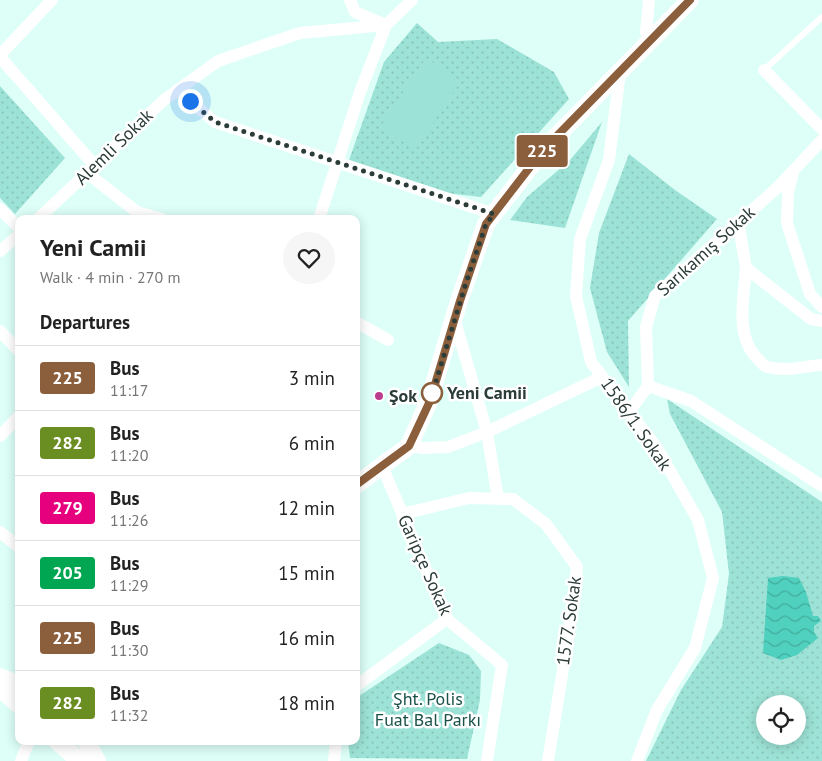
<!DOCTYPE html>
<meta charset="utf-8">
<style>
:root{--surface:#fff;--page:#f6f6f6;--text:#222;--muted:#767676;--line:#e0e0e0}
body{margin:0;font-family:"PT Sans",sans-serif;background:var(--page);color:var(--text);height:100vh;display:flex;flex-direction:column;font-size:19px;white-space:nowrap}
*{box-sizing:border-box;margin:0}
p{font-size:16px;color:var(--muted)}
.icon{flex:none;width:28px;height:28px;fill:none;stroke:currentColor;stroke-width:2;stroke-linecap:round;stroke-linejoin:round}
.map{position:relative;flex:1;overflow:hidden}
.drawer{position:absolute;left:15px;top:215px;width:345px;height:530px;display:flex;flex-direction:column;background:var(--surface);border-radius:10px;box-shadow:0 2px 12px #0003}
.drawer>*{flex:none}
.badge{padding:0 10px;border-radius:4px;font-size:18px;line-height:32px}
.controls{position:absolute;left:756px;top:695px;display:grid;gap:10px}
.controls a{display:grid;place-items:center;width:50px;height:50px;border-radius:50%;background:var(--surface);box-shadow:0 2px 12px #0003;font-size:25px}
.you{position:absolute;width:25px;height:25px;margin:-12px;border:4px solid #fff;border-radius:50%;background:#1a73e8;box-shadow:0 0 0 8px #1a73e833}
.map>.badge{position:absolute;translate:-50% -50%;box-shadow:0 0 0 2px #fff}
h2{padding:0 25px;font-size:19px;line-height:45px}
.round{display:grid;place-items:center;flex:none;width:52px;height:52px;border-radius:26px;background:var(--page)}
.headline{display:flex;align-items:center;justify-content:space-between;height:85px;padding:0 25px}
h1{font-size:24px;font-weight:700;line-height:38px}
ul{padding:0;list-style:none}
li{display:flex;align-items:center;gap:15px;height:65px;padding:0 25px;border-top:1px solid var(--line)}
li div{flex:1}
li b{display:block;font-size:19px}
li em{font-style:normal}
li .badge{min-width:55px;font-weight:700;text-align:center}
.map>svg:first-child{display:block}
.grass{fill:url(#grass-dots);fill-rule:evenodd}
.garden{fill:#9de2d6}
.water{fill:url(#water-waves)}
.lines{fill:none;stroke-linecap:round;stroke-linejoin:round}
.lane{stroke:#fff;stroke-width:6}
.street{stroke:#fff;stroke-width:12}
.secondary{stroke:#fff;stroke-width:18}
.line-casing{stroke:#fff;stroke-width:11}
.line{stroke:#8b5e3c;stroke-width:8}
.walk{stroke:#2b3c39;stroke-width:5;stroke-dasharray:0 9}
.stop-dot{fill:#fff;stroke:#8b5e3c;stroke-width:2.5}
.poi-dot{fill:#ba3e8d;stroke:#fff;stroke-width:2}
.labels{text-anchor:middle;stroke-width:5;stroke-linejoin:round;paint-order:stroke}
.street-label{font-size:18px;fill:#2b3c39;stroke:#fff}
.stop-label{font-size:18px;font-weight:bold;fill:#2b3c39;stroke:#fff;text-anchor:start}
.poi-label{font-size:18px;font-weight:bold;fill:#2b3c39;stroke:#fff;text-anchor:start}
.park-label{font-size:18px;fill:#1a5149;stroke:#fff}
</style>
<div class="map">
<svg width="822" height="761" viewBox="0 0 822 761">
<defs>
<pattern id="grass-dots" width="8" height="8" patternUnits="userSpaceOnUse" patternTransform="scale(1.25)"><rect width="8" height="8" fill="#9de2d6"/><path d="M2 2h.1M6 6h.1" fill="none" stroke="#87c3b8" stroke-width="1.8" stroke-linecap="round"/></pattern>
<pattern id="water-waves" width="16" height="10" patternUnits="userSpaceOnUse" patternTransform="scale(1.25)"><rect width="16" height="10" fill="#50d1bf"/><path d="M0 5q4-4 8 0t8 0" fill="none" stroke="#43ab9c"/></pattern>
</defs>
<rect width="100%" height="100%" fill="#ddfff8"/>
<g class="grass">
<path d="M417,23L438,42L497,39L554,72L569,99L481,197L428,191L349,160L384,62Z"/>
<path d="M0,86L65,158L15,214L0,198Z"/>
<path d="M602,122L565,228L510,220L527,197L570,160Z"/>
<path d="M629,154L675,190L717,219L628,321L629,387L607,352L590,288L599,233Z"/>
<path d="M667,399L822,502V761H646L681,690L722,627L729,574L722,512L670,414ZM765,704H798V736H765Z"/>
<path d="M439,643L469,655L481,671L480,700L467,759L350,758L348,741H356V698Z"/>
</g>
<path class="garden" d="M426,58L461,81L415,150L380,127Z"/>
<path class="water" d="M783,576L799,578L806,592L813,616H818L821,621L814,626V632L818,638L797,655L781,660L763,653L768,578Z"/>
<g class="lines">
<path class="lane" d="M764,70L822,17"/>
<g class="street">
<path d="M649,0L646,32L650,42"/>
<path d="M0,55L52,0"/>
<path d="M0,57L95,166"/>
<path d="M764,70L822,129"/>
<path d="M620,72L609,160L580,239L576,296L591,362L657,448L698,520L713,578L695,648L657,710L637,761"/>
<path d="M177,90L215,122L494,214"/>
<path d="M793,172L788,192L787,223L810,294L822,307"/>
<path d="M87,173L137,212L162,219"/>
<path d="M0,209L19,228"/>
<path d="M38,219L164,100L218,61L300,33L386,25L412,0"/>
<path d="M319,219L360,92L386,25L355,12L350,0"/>
<path d="M738,221L746,268L811,319L822,321"/>
<path d="M0,251L19,235"/>
<path d="M746,268C744,296 735,335 756,357C760,361 763,366 768,367C785,372 805,366 822,365"/>
<path d="M454,318L487,432L498,499"/>
<path d="M356,322L388,340"/>
<path d="M0,331L19,351"/>
<path d="M648,386L691,401L822,486"/>
<path d="M629,412L648,386L646,327L655,296L777,188L822,140"/>
<path d="M0,436L19,416"/>
<path d="M409,446L423,448L448,447L487,432L602,377"/>
<path d="M382,466L447,619L502,665L487,761"/>
<path d="M402,514L469,498L513,499L546,524L577,567L569,632L548,761"/>
<path d="M0,532L19,547"/>
<path d="M356,686L447,619"/>
<path d="M21,761L29,741"/>
<path d="M334,761L336,741"/>
</g>
<g class="secondary">
<path d="M356,485L409,446L429,401L459,301L486,224L544,149L690,0"/>
<path d="M0,677L19,685"/>
<path d="M0,688L19,705"/>
<path d="M57,741L80,761"/>
<path d="M86,741L97,761"/>
</g>
</g>
<g class="lines">
<defs>
<path id="line" d="M356,485L409,446L430,401L460,301L486,224L544,149L690,0"/>
</defs>
<use href="#line" class="line-casing"/>
<use href="#line" class="line"/>
<path class="walk" d="M190,101L215,122L494,214L486,224L465,286L430,401L432,393"/>
</g>
<circle class="stop-dot" cx="432" cy="393" r="10"/>
<circle class="poi-dot" cx="379" cy="396" r="5"/>
<g class="labels">
<g class="street-label">
<text transform="translate(114 147) rotate(-44)" y="6">Alemli Sokak</text>
<text transform="translate(706 251) rotate(-42)" y="6">Sarıkamış Sokak</text>
<text transform="translate(636 424) rotate(55)" y="6">1586/1. Sokak</text>
<text transform="translate(425 565) rotate(66)" y="6">Garipçe Sokak</text>
<text transform="translate(569 621) rotate(-82)" y="6">1577. Sokak</text>
</g>
<g class="stop-label">
<text x="447" y="399">Yeni Camii</text>
</g>
<g class="poi-label">
<text x="389" y="402">Şok</text>
</g>
<g class="park-label">
<text x="428" y="705">Şht. Polis<tspan x="428" dy="21">Fuat Bal Parkı</tspan></text>
</g>
</g>
</svg>
<div class="controls">
<a><svg class="icon" aria-label="locate" viewBox="0 0 24 24"><circle cx="12" cy="12" r="6"/><path d="M12 2v4M12 18v4M2 12h4M18 12h4"/></svg></a>
</div>
<div class="you" style="left:190px;top:101px"></div>
<b class="badge" style="left:542px;top:151px;background:#8b5e3c;color:#fff">225</b>
<section class="drawer">
<div class="headline"><div><h1>Yeni Camii</h1><p>Walk · 4 min · 270 m</p></div><a class="round"><svg class="icon" aria-label="heart" viewBox="0 0 24 24"><path d="M12 20l-8-8c-3-5 5-10 8-4 3-6 11-1 8 4z"/></svg></a></div>
<h2>Departures</h2>
<ul>
<li><span class="badge" style="background:#8b5e3c;color:#fff">225</span><div><b>Bus</b><p>11:17</p></div><em>3 min</em></li>
<li><span class="badge" style="background:#6b8e23;color:#fff">282</span><div><b>Bus</b><p>11:20</p></div><em>6 min</em></li>
<li><span class="badge" style="background:#e6007e;color:#fff">279</span><div><b>Bus</b><p>11:26</p></div><em>12 min</em></li>
<li><span class="badge" style="background:#00a651;color:#fff">205</span><div><b>Bus</b><p>11:29</p></div><em>15 min</em></li>
<li><span class="badge" style="background:#8b5e3c;color:#fff">225</span><div><b>Bus</b><p>11:30</p></div><em>16 min</em></li>
<li><span class="badge" style="background:#6b8e23;color:#fff">282</span><div><b>Bus</b><p>11:32</p></div><em>18 min</em></li>
</ul>
</section>
</div>
